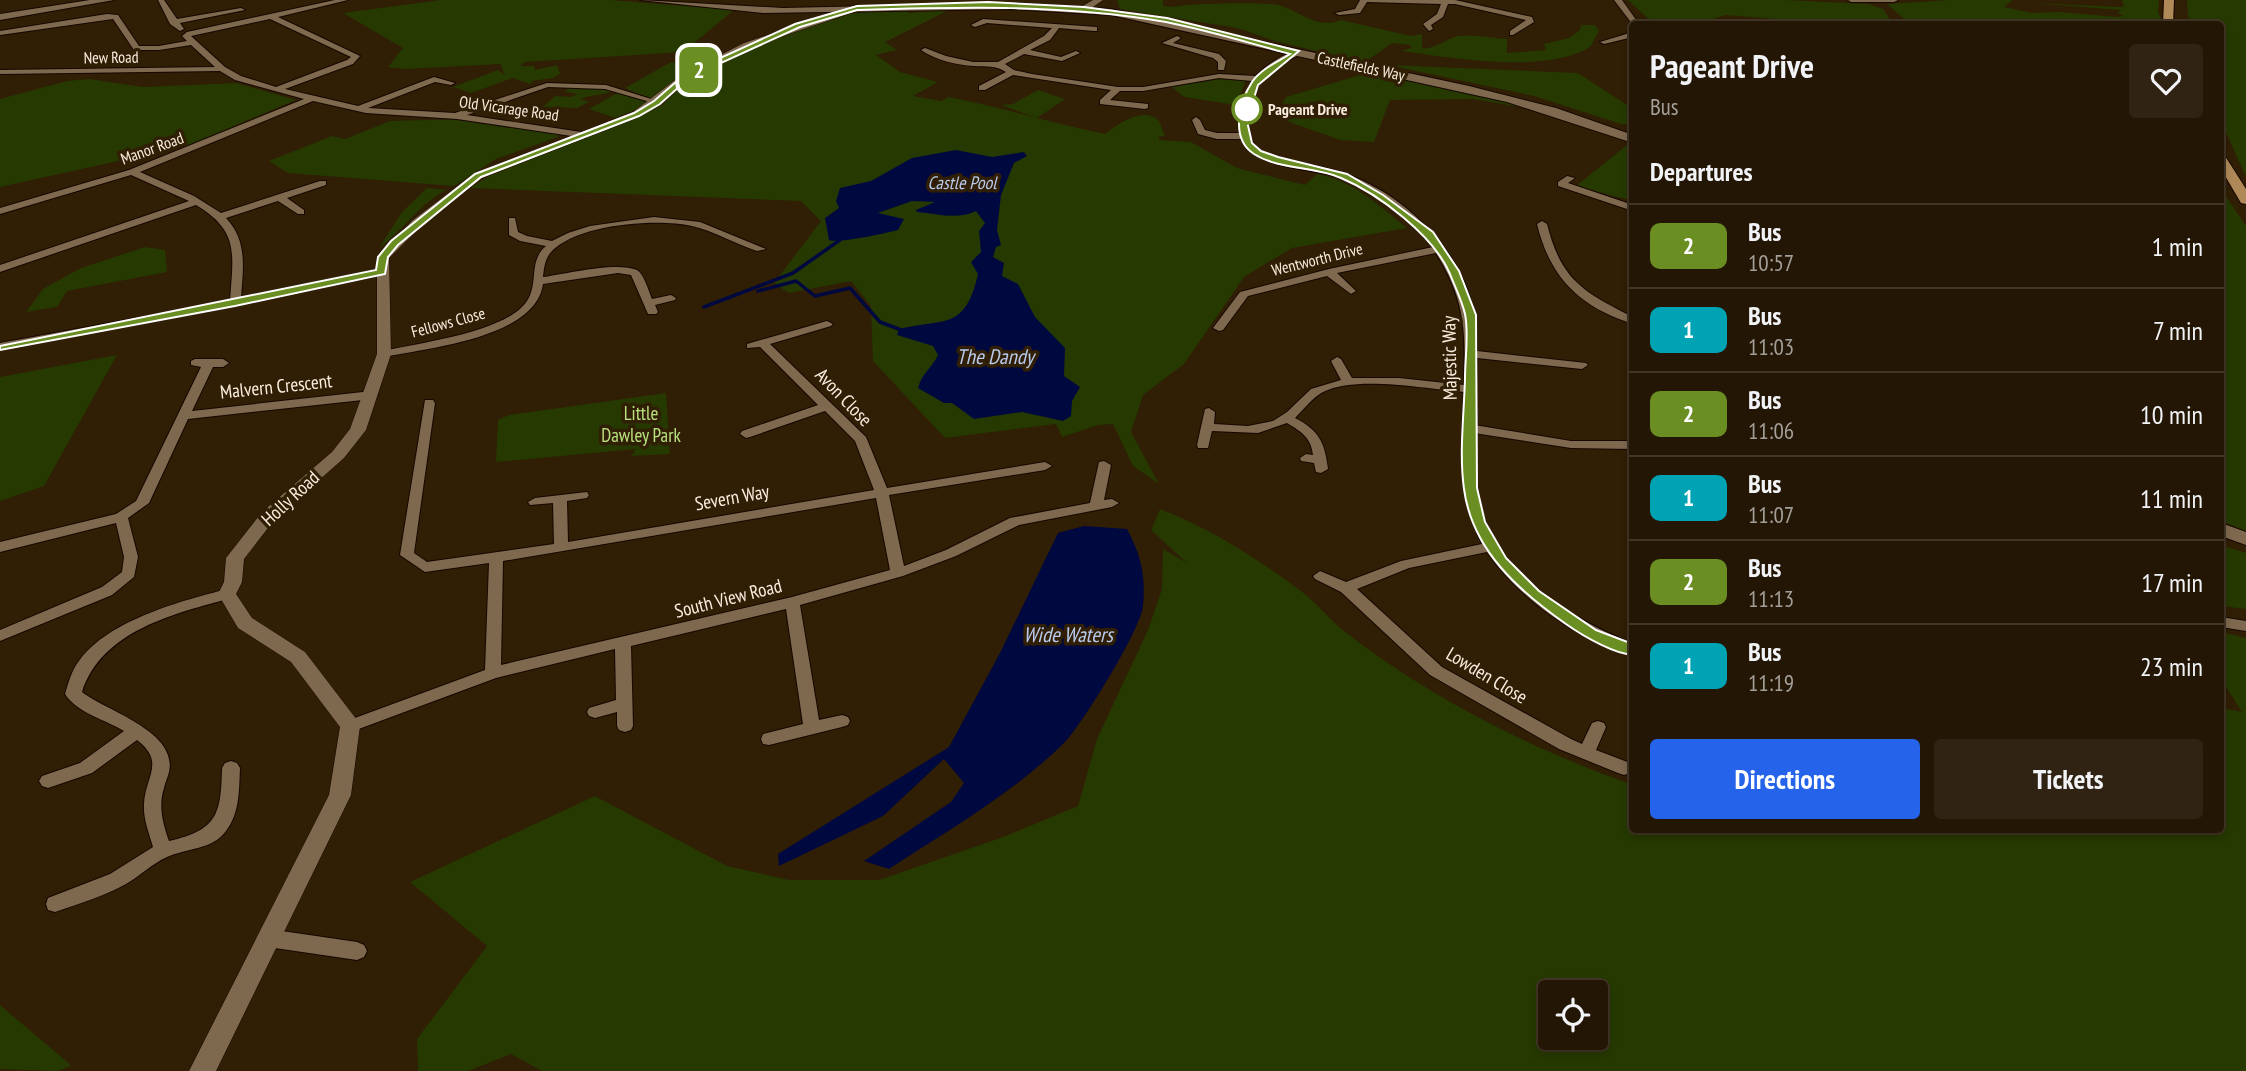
<!DOCTYPE html>
<style>
:root{--surface:#241604;--page:#302313;--text:#f1f3f6;--muted:#a39f9a;--line:#413526;--accent:#2563eb}
body{margin:0;font-family:"PT Sans Narrow",sans-serif;background:var(--page);color:var(--text);height:100vh;display:flex;flex-direction:column;font-size:26px;white-space:nowrap}
*{box-sizing:border-box;margin:0}
p{font-size:23px;color:var(--muted)}
.icon{flex:none;width:38px;height:38px;fill:none;stroke:currentColor;stroke-width:2;stroke-linecap:round;stroke-linejoin:round}
.map{position:relative;flex:1;overflow:hidden}
.drawer{position:absolute;left:1629px;top:21px;width:595px;height:812px;display:flex;flex-direction:column;background:var(--surface);border-radius:7px;box-shadow:0 4px 10px #0003,0 0 0 2px var(--line)}
.drawer>*{flex:none}
.badge{padding:0 14px;border-radius:10px;font-size:24px;line-height:46px}
.buttons{position:absolute;left:1538px;top:980px;display:grid;gap:14px}
.buttons a{display:grid;place-items:center;width:70px;height:70px;border-radius:7px;background:var(--surface);box-shadow:0 4px 10px #0003,0 0 0 2px var(--line);font-size:35px}
.map>.badge{position:absolute;translate:-50% -50%;box-shadow:0 0 0 4px #fff}
h2{padding:0 21px;font-size:26px;line-height:63px}
.round{display:grid;place-items:center;flex:none;width:74px;height:74px;border-radius:7px;background:var(--page)}
.overview{display:flex;align-items:center;justify-content:space-between;height:119px;padding:0 21px}
h1{font-size:33px;font-weight:700;line-height:52px}
.button{display:flex;gap:14px;margin-top:auto;padding:14px 21px}
.button a{flex:1;height:80px;border-radius:7px;background:var(--accent);color:#fff;font-size:28px;font-weight:700;line-height:80px;text-align:center}
.button a+a{background:var(--page);color:var(--text)}
ul{padding:0;list-style:none}
li{display:flex;align-items:center;gap:21px;height:84px;padding:0 21px;border-top:2px solid var(--line)}
li div{flex:1}
li b{display:block;font-size:26px}
li em{font-style:normal}
li .badge{min-width:77px;font-weight:700;text-align:center}
.map>svg:first-child{display:block}
.green{fill:#263900;fill-rule:evenodd}
.water{fill:#00093f}
.lines{fill:none;stroke-linecap:round;stroke-linejoin:round}
.stream{stroke:#00093f;stroke-width:3.5}
.minor-casing{stroke:#170700;stroke-width:2}
.tertiary-casing{stroke:#170700;stroke-width:1}
.secondary-casing{stroke:#170700;stroke-width:2}
.primary-casing{stroke:#170700;stroke-width:2}
.minor{fill:#7e694f;fill-rule:evenodd}
.tertiary{fill:#7e694f;fill-rule:evenodd}
.secondary{fill:#7e694f;fill-rule:evenodd}
.primary{fill:#af8957;fill-rule:evenodd}
.line{fill:#6b8e23;stroke:#fff;stroke-width:2}
.stop-dot{fill:#fff;stroke:#6b8e23;stroke-width:3.5}
.labels{text-anchor:middle;stroke-width:7;stroke-linejoin:round;paint-order:stroke}
.far-street-label{font-size:16px;fill:#faeddf;stroke:#301e05}
.far-stop-label{font-size:16px;font-weight:bold;fill:#faeddf;stroke:#301e05;text-anchor:start}
.far-water-label{font-size:18px;font-style:italic;fill:#b8cbee;stroke:#301e05}
.street-label{font-size:19px;fill:#faeddf;stroke:#301e05}
.park-label{font-size:19px;fill:#b9e17f;stroke:#301e05}
.water-label{font-size:21px;font-style:italic;fill:#b8cbee;stroke:#301e05}
</style>
<div class="map">
<svg width="2246" height="1071" viewBox="0 0 2246 1071">
<rect width="100%" height="100%" fill="#301e05"/>
<g class="green">
<path d="M441,0H610L734,10L683,52L525,62L520,66H534L535,70L557,65L560,74L553,78L531,81L533,82L530,84L513,78L471,93L453,87L498,70L505,75L500,64L406,69L388,67L403,48L343,13Z"/>
<path d="M1117,0H1163V6L1174,7C1185,3 1267,2 1279,5C1300,11 1317,30 1341,20L1411,36L1422,34V48C1435,50 1446,38 1459,36C1474,34 1492,38 1507,39V53L1546,50L1544,44L1569,38L1580,30L1581,25H1595L1599,31L1591,46L1585,50C1537,73 1453,58 1401,51L1411,48L1410,45L1392,43L1364,63L1275,41L1237,28L1120,9Z"/>
<path d="M1628,0H1785L1869,4L1883,9L1891,21L1886,24H1832L1726,15L1710,20L1712,24H1654Z"/>
<path d="M1949,0H2013L2004,7L2032,13L2059,12L2119,17L2123,15L2117,13L2121,10L2031,3L2121,7L2124,6L2122,0H2159L2158,12L2163,24H1910L1887,4Z"/>
<path d="M2187,0H2246V177L2221,121V24H2189Z"/>
<path d="M904,7L909,13L951,9L885,42L897,50L876,55L900,72L938,82L913,96L941,101L948,97C1001,107 1052,123 1105,134C1113,128 1142,105 1158,120C1161,124 1163,132 1165,136L1159,137V140L1191,142L1237,168L1305,185L1317,174C1354,181 1378,205 1407,228L1292,248L1244,277L1184,364L1143,395L1131,432L1159,484L1133,466L1113,424L1098,425L1062,437L1056,424L945,438L873,361L871,306L851,281L789,293L774,283L821,221L801,201L470,188L494,173L630,121L662,105L692,77L798,29L840,15Z"/>
<path d="M671,62L688,68L654,101L625,88Z"/>
<path d="M1388,65L1578,73L1633,109V124H1621L1534,96Z"/>
<path d="M1364,70L1479,94L1520,107L1473,99L1390,100L1374,142L1340,140L1275,117L1286,97L1360,75Z"/>
<path d="M89,79L143,87L236,83L296,100L186,146L0,187V99L67,81Z"/>
<path d="M1218,79L1246,80L1236,105L1184,97L1172,87Z"/>
<path d="M570,86L614,90C602,96 593,94 580,99L589,102L577,108L543,107L555,96L571,97L578,94L565,92Z"/>
<path d="M1038,90L1065,99L1037,118L1001,105L1013,104Z"/>
<path d="M619,92L652,103L615,118L589,109Z"/>
<path d="M464,119L558,132V137L496,159L454,186L288,173L269,161L332,136L345,139L390,121Z"/>
<path d="M1627,145L1633,147V201L1576,186Z"/>
<path d="M427,188L446,190C418,205 404,230 379,248L402,212Z"/>
<path d="M2221,189L2246,226V531L2221,521Z"/>
<path d="M145,247L165,250L167,272L67,291L57,307L26,312L43,289L81,268Z"/>
<path d="M117,355L44,486L0,501V377Z"/>
<path d="M666,393L670,454L631,456L636,449L496,462L498,420L509,415Z"/>
<path d="M1160,509C1210,528 1258,559 1301,591C1317,603 1329,619 1344,631C1430,698 1531,749 1633,785V830H2221V708L2242,712L2221,679V632L2246,638V1071H542L511,1054L468,1071H418L417,1039L487,946L410,882L595,796L727,866L789,880H879L1006,836L1078,806L1097,739L1148,630L1162,589L1163,549L1187,563L1151,530ZM1596,992V1038H1550V992Z"/>
<path d="M2221,545L2246,553V609L2221,606Z"/>
<path d="M0,1005L66,1061L71,1066L57,1071L0,1069Z"/>
</g>
<g class="water">
<path d="M956,150L992,157L1024,152L1027,156L1014,163L1001,195L997,230L1001,245L996,247L993,257L1004,263L1002,276L1018,284L1035,317L1065,348L1064,376L1080,387L1072,401L1071,416L1063,421L1022,412L974,419L952,403H944L918,388C922,373 932,368 938,355L933,346L897,335L899,329C945,318 965,331 978,274L971,262L981,252L979,231L985,223L976,211C958,220 938,214 917,212L916,210L935,202L912,201L878,213L904,219L898,230C886,233 838,244 829,240L825,218L839,208L836,201L840,188L871,181L912,158Z"/>
<path d="M1084,526L1127,529C1141,555 1146,576 1143,606C1141,629 1081,727 1063,744C1012,794 948,830 889,869L864,861L951,802L964,783L944,759L883,816L779,866L778,854L949,747L1000,653L1058,533Z"/>
</g>
<g class="lines">
<g class="stream">
<path d="M758,291L796,281L815,296L850,288L880,322L904,331"/>
<path d="M704,307L793,273L840,240"/>
</g>
<defs>
<g id="minor">
<path d="M158,0H164L177,19L241,8L245,10L180,23L184,29L180,31L170,24Z"/>
<path d="M335,0H348L278,17L360,56L353,64L285,89L358,106L434,77L455,83L451,85L435,82L368,108L455,113L547,83L606,85L661,102L657,104L605,89L548,87L467,115L588,133L589,135L585,138L457,119L366,113L313,101L140,172L194,196L221,213L320,181H326V185L287,198L304,210V214H298L278,201L226,218C248,241 243,269 241,298L381,269L385,270V274L235,306L0,349V343L230,301C233,255 240,231 196,205L0,272V265L189,201L131,175L0,214V208L129,170L304,99L235,80L220,71L0,74V70L215,67L191,45L159,50H134L113,19L0,35V31L107,14L118,15L139,46H159L187,41L182,36L187,32ZM270,19L351,57L347,60L276,87L241,76L225,67L191,36Z"/>
<path d="M1360,0H1455L1532,17L1534,22L1513,35H1510V31L1526,20L1455,4H1448L1443,17L1431,25L1433,29L1429,31L1423,24L1437,14L1441,4L1367,2L1360,13L1339,15L1335,13L1355,9Z"/>
<path d="M1614,0H1622L1639,24L1633,25Z"/>
<path d="M1848,0H1898L1894,2H1851Z"/>
<path d="M983,19L1097,27V31H1094L1059,28L1050,40L1030,50L1061,57L1076,51L1080,53L1062,61L1024,54L1005,64L1014,70L1032,74L1118,87H1143L1219,74L1256,76C1266,66 1284,52 1299,51V55C1286,61 1273,67 1263,78C1248,94 1239,135 1260,150C1282,165 1313,163 1337,171C1398,189 1455,243 1472,304C1476,319 1477,335 1477,351L1586,363L1588,365L1582,369L1477,358L1474,425L1571,441H1633V449L1571,448L1474,433C1473,462 1474,491 1484,519C1505,581 1574,619 1633,644V655C1576,639 1521,600 1487,552L1409,568L1357,589L1442,667L1571,739L1582,744L1592,723L1598,721L1604,723L1606,727L1596,750L1630,763L1633,768L1630,773L1624,775L1618,773L1559,749L1430,675L1341,592L1315,579L1313,576L1320,571L1346,582L1401,561L1482,544C1457,493 1461,447 1464,392C1426,389 1357,375 1323,392C1312,398 1304,409 1295,418C1319,430 1325,443 1328,469L1321,473L1316,472L1314,463L1301,461L1300,458L1306,454L1313,455C1311,438 1302,432 1287,423L1258,433L1212,431L1208,448H1198L1197,445L1205,409L1209,408L1215,412L1214,424L1248,426L1273,421L1287,412L1311,389L1341,380L1331,361L1337,357L1341,359L1352,378H1399L1464,385C1466,332 1465,299 1436,253L1337,273L1356,291L1351,294L1327,276L1248,296L1223,330L1219,331L1213,328L1240,292L1329,269L1433,247C1410,217 1378,194 1344,179C1312,166 1260,173 1242,139H1217L1198,134L1192,120L1196,117L1200,120L1205,130L1217,133H1241V107L1252,81L1219,78L1143,91H1120L1110,100L1148,104V108L1145,109L1100,104V100L1111,90L1013,75L985,90H979V86L1006,72C995,65 987,67 974,66C957,65 935,60 921,50L925,48L946,56L973,62H998L1044,36L1052,28L987,23L975,27L971,25Z"/>
<path d="M1633,32V37L1604,44L1600,42Z"/>
<path d="M1177,36L1181,38L1173,43L1219,54L1226,61L1224,70H1218V62L1213,58L1162,43Z"/>
<path d="M1567,176L1575,178L1568,183L1633,205V211L1558,186V182Z"/>
<path d="M654,217L700,222L766,249L757,251C735,244 714,231 692,226C656,218 577,224 551,252C545,259 544,268 543,277C565,274 617,261 637,270C644,274 649,292 652,299L671,295L676,298L675,300L655,305L658,312L656,314H648L631,275L618,273L543,284C536,338 427,348 384,357L378,354L380,352C416,343 506,333 527,301C539,283 528,261 546,246L520,241L509,235V218H515L518,232L527,236L552,241L568,233L590,226Z"/>
<path d="M1542,221L1547,224C1561,280 1583,292 1633,317V324C1580,307 1550,278 1537,224Z"/>
<path d="M827,321L833,324L831,326L770,344L866,437L887,488L1045,462L1052,466L1045,470L889,495L904,566L946,550L1010,518L1090,503L1099,462L1104,461L1111,465L1104,500L1112,499L1119,503L1112,507L1019,525L956,556L903,576L800,605L819,720L842,715L848,717L850,721L848,725L842,727L769,745L763,744L761,739L763,734L803,724L786,609L631,646L633,726L631,730L625,732L619,730L617,726V712L595,718L589,716L587,712L589,708L616,700L615,649L496,678L356,730L350,732L344,730L342,726L344,722L485,670L489,563L425,572L400,555L425,400H433L435,403L414,553L427,562L554,544L553,503L530,505L528,502L535,498L587,492L589,495L587,498L567,501L568,542L874,490L855,441L825,411L750,437L746,438L740,434L742,431L818,405L760,347L747,348V344ZM876,498L890,570L792,597L501,665L503,561Z"/>
<path d="M195,359H223L229,363L223,367H213L192,411L372,391L378,395L372,399L188,419L149,503L128,518L138,557L134,577L112,595L0,641V630L102,587L122,572L124,557L116,523L0,552V542L116,514L136,501L201,367L191,365V361Z"/>
<path d="M227,589L232,590L234,594L232,598C176,613 102,630 82,692C106,711 178,731 169,772C168,777 165,782 164,788C158,806 163,824 169,841C217,830 221,815 222,768L225,763L231,761L237,763L240,768C239,789 240,813 226,831C212,850 187,848 167,857C153,863 140,876 126,884C105,896 78,904 55,912L48,910L46,904L48,898L110,874L153,847C149,833 143,819 144,804C145,777 166,762 137,740L92,773L48,788L42,786L39,781L42,776L80,763L124,731C106,720 77,713 65,694C67,687 69,680 72,673C95,623 178,602 227,589Z"/>
<path d="M2221,617L2246,621V631L2221,627Z"/>
<path d="M268,929L357,942L364,945L367,951L364,957L357,960L268,947L261,944L258,938L261,932Z"/>
</g>
<g id="tertiary">
<path d="M1093,0H1103L1087,11H1081V7Z"/>
<path d="M857,5L860,10L750,47L691,78L641,116L482,178L421,226L389,258L391,354L366,430L344,458L274,520L244,559L242,582L236,594L252,618L305,652L357,720L360,726L351,795L216,1071H189L329,795L340,727L291,662L238,628L218,594L224,582L226,558L262,512L332,452L350,429L377,354V257L413,220L474,174L633,112L683,74L744,43Z"/>
</g>
<g id="secondary">
<path d="M90,0H114L0,20V14Z"/>
<path d="M640,0L783,8L1013,3L1111,9L1469,86L1556,108L1633,135V143L1507,102L1111,15L1013,9L763,13Z"/>
<path d="M2221,523L2246,532V545L2221,536Z"/>
</g>
<g id="primary">
<path d="M2164,0H2174L2173,24H2163Z"/>
<path d="M2221,155L2225,156L2246,189V204L2241,203L2221,169Z"/>
</g>
</defs>
<use href="#minor" class="minor-casing"/>
<use href="#tertiary" class="tertiary-casing"/>
<use href="#secondary" class="secondary-casing"/>
<use href="#primary" class="primary-casing"/>
<use href="#minor" class="minor"/>
<use href="#tertiary" class="tertiary"/>
<use href="#secondary" class="secondary"/>
<use href="#primary" class="primary"/>
</g>
<path class="line" d="M988,2L1084,7L1167,18L1299,51L1258,85L1247,121L1252,143L1261,151L1278,157L1347,174L1383,195L1433,232L1459,271L1476,315L1477,488L1485,522L1506,558L1539,591L1596,630L1638,646V654C1621,659 1580,634 1566,624C1519,591 1472,550 1464,489C1459,454 1464,414 1465,378C1465,358 1469,333 1465,314C1462,301 1455,287 1450,274C1434,236 1379,194 1341,178C1314,166 1279,170 1254,154C1230,139 1239,102 1252,82C1261,69 1277,62 1290,54C1249,43 1207,30 1166,22C1063,4 960,7 857,10L800,27L690,77L660,104L639,116L481,177L398,245L388,257L385,274L235,306L0,350V346L376,270L378,257L391,241L475,174L634,113L654,101L685,74L795,24L857,6Z"/>
<circle class="stop-dot" cx="1247" cy="109" r="14"/>
<g class="labels">
<g class="far-street-label">
<text transform="translate(111 57) rotate(-1)" y="6">New Road</text>
<text transform="translate(1361 66) rotate(12)" y="6">Castlefields Way</text>
<text transform="translate(509 108) rotate(8)" y="6">Old Vicarage Road</text>
<text transform="translate(152 148) rotate(-20)" y="6">Manor Road</text>
<text transform="translate(1317 259) rotate(-14)" y="6">Wentworth Drive</text>
<text transform="translate(448 322) rotate(-15)" y="6">Fellows Close</text>
</g>
<g class="far-stop-label">
<text x="1268" y="115">Pageant Drive</text>
</g>
<g class="far-water-label">
<text x="962" y="189">Castle Pool</text>
</g>
<g class="street-label">
<text transform="translate(1449 358) rotate(-91)" y="7">Majestic Way</text>
<text transform="translate(276 386) rotate(-6)" y="7">Malvern Crescent</text>
<text transform="translate(844 397) rotate(46)" y="7">Avon Close</text>
<text transform="translate(732 497) rotate(-10)" y="7">Severn Way</text>
<text transform="translate(290 498) rotate(-43)" y="7">Holly Road</text>
<text transform="translate(728 598) rotate(-14)" y="7">South View Road</text>
<text transform="translate(1487 675) rotate(31)" y="7">Lowden Close</text>
</g>
<g class="park-label">
<text x="641" y="420">Little<tspan x="641" dy="22">Dawley Park</tspan></text>
</g>
<g class="water-label">
<text x="995" y="364">The Dandy</text>
<text x="1068" y="642">Wide Waters</text>
</g>
</g>
</svg>
<div class="buttons">
<a><svg class="icon" aria-label="locate" viewBox="0 0 24 24"><circle cx="12" cy="12" r="6"/><path d="M12 2v4M12 18v4M2 12h4M18 12h4"/></svg></a>
</div>
<b class="badge" style="left:699px;top:70px;background:#6b8e23;color:#fff">2</b>
<section class="drawer">
<div class="overview"><div><h1>Pageant Drive</h1><p>Bus</p></div><a class="round"><svg class="icon" aria-label="heart" viewBox="0 0 24 24"><path d="M12 20l-8-8c-3-5 5-10 8-4 3-6 11-1 8 4z"/></svg></a></div>
<h2>Departures</h2>
<ul>
<li><span class="badge" style="background:#6b8e23;color:#fff">2</span><div><b>Bus</b><p>10:57</p></div><em>1 min</em></li>
<li><span class="badge" style="background:#00a3b4;color:#fff">1</span><div><b>Bus</b><p>11:03</p></div><em>7 min</em></li>
<li><span class="badge" style="background:#6b8e23;color:#fff">2</span><div><b>Bus</b><p>11:06</p></div><em>10 min</em></li>
<li><span class="badge" style="background:#00a3b4;color:#fff">1</span><div><b>Bus</b><p>11:07</p></div><em>11 min</em></li>
<li><span class="badge" style="background:#6b8e23;color:#fff">2</span><div><b>Bus</b><p>11:13</p></div><em>17 min</em></li>
<li><span class="badge" style="background:#00a3b4;color:#fff">1</span><div><b>Bus</b><p>11:19</p></div><em>23 min</em></li>
</ul>
<div class="button"><a>Directions</a><a>Tickets</a></div>
</section>
</div>
